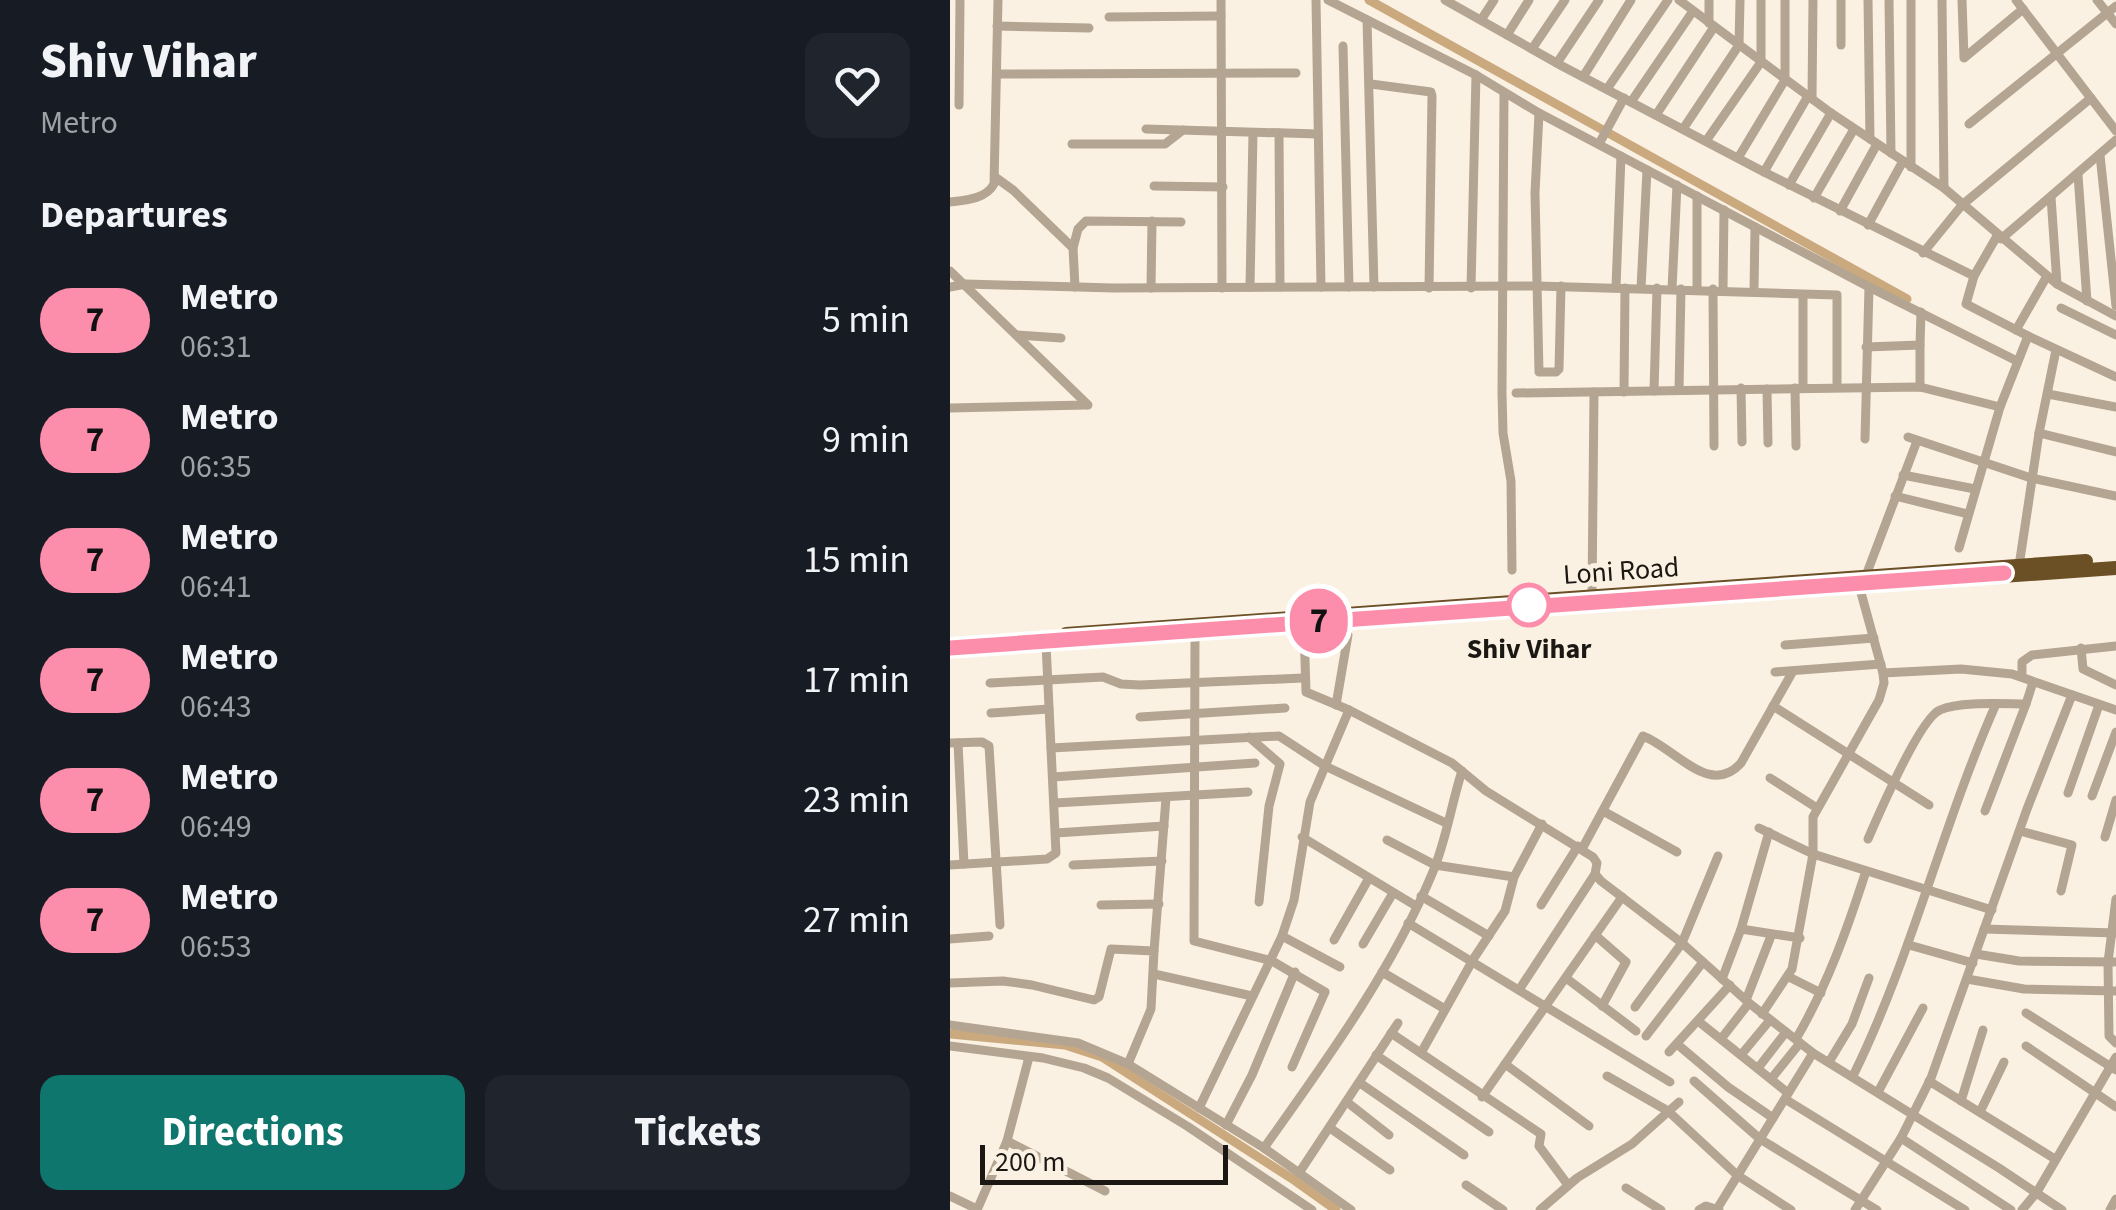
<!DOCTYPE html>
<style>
:root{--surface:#171b24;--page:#20242c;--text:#f1f3f6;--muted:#9ea1a6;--accent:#0f766e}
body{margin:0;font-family:"Source Sans 3",sans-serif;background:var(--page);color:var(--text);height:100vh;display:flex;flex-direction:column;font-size:38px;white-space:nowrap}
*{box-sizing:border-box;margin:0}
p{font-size:32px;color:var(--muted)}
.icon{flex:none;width:55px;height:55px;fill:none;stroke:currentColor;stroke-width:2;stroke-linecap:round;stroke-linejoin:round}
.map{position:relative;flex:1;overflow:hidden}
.sheet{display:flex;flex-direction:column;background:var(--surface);width:950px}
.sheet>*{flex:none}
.badge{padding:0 20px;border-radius:32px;font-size:35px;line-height:65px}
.scale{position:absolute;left:30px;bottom:25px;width:248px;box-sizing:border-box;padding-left:10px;border:5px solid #1b1713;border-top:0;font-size:28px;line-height:35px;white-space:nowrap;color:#1b1713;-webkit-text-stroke:8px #fbf1e3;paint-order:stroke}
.map>.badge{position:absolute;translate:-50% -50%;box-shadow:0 0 0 5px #fff}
h2{padding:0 40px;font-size:38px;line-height:90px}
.round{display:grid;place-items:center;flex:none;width:105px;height:105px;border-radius:20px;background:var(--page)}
.summary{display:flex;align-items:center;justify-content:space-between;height:170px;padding:0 40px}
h1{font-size:48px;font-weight:800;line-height:75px}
.cta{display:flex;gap:20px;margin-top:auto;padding:20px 40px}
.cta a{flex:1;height:115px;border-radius:20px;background:var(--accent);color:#fff;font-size:40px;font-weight:800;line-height:115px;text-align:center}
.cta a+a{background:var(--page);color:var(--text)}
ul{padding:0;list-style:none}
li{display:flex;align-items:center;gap:30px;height:120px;padding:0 40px}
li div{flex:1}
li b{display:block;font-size:38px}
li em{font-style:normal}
li .badge{min-width:110px;font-weight:700;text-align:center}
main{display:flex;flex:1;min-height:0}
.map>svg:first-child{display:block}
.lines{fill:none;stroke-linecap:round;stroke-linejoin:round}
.canal{stroke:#caa97e;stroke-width:9}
.minor{stroke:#b4a592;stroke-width:9}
.highway{stroke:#6b4f25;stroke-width:14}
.rail{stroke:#837c74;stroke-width:2.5;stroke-dasharray:5 10;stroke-linecap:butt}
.line-casing{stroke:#fff;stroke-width:22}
.line{stroke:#fc8eac;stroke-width:15}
.stop-dot{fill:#fff;stroke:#fc8eac;stroke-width:5}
.labels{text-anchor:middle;stroke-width:10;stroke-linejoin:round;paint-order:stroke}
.street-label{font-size:28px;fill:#1b1713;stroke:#fbf1e3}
.stop-label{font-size:28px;font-weight:bold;fill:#1b1713;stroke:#fbf1e3}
</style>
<main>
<section class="sheet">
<div class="summary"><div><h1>Shiv Vihar</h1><p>Metro</p></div><a class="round"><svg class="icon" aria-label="heart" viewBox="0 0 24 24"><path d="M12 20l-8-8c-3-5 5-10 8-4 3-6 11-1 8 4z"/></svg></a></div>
<h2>Departures</h2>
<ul>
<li><span class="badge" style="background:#fc8eac;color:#111">7</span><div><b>Metro</b><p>06:31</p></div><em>5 min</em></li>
<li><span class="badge" style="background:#fc8eac;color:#111">7</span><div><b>Metro</b><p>06:35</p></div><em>9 min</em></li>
<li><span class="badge" style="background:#fc8eac;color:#111">7</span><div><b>Metro</b><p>06:41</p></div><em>15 min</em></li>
<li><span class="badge" style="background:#fc8eac;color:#111">7</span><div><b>Metro</b><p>06:43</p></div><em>17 min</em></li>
<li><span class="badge" style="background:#fc8eac;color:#111">7</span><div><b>Metro</b><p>06:49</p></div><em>23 min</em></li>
<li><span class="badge" style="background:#fc8eac;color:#111">7</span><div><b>Metro</b><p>06:53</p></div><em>27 min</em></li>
</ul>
<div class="cta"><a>Directions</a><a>Tickets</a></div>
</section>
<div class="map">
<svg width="1166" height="1210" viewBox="0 0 1166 1210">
<rect width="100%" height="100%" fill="#fbf1e3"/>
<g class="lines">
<g class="canal">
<path d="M419,0L957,299"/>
<path d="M0,1034L115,1045L152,1057L344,1180L386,1210"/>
</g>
<g class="minor">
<path d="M271,0L272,288"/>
<path d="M366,0L371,287"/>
<path d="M378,0L526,75L589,113L919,287L1067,361"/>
<path d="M495,0L612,66L814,172L1024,276"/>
<path d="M729,0L881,113L994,188L1107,284L1166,316"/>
<path d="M918,0L920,139"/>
<path d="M939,0L941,153"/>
<path d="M961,0V167"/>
<path d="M992,0L994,188"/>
<path d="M1012,0L1014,58L1073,9"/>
<path d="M1066,0L1166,131"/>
<path d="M1147,0L1166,24"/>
<path d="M159,17L271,16"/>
<path d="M417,20L424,287"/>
<path d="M531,20L544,0"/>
<path d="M759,23V0"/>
<path d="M47,26L139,28"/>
<path d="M557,35L579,0"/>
<path d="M891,45V0"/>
<path d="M393,46L399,287"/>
<path d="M582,49L615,0"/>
<path d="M607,63L649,0"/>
<path d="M47,74L346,73"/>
<path d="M633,77L681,0"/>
<path d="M421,84L481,92L482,96L479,288"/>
<path d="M657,89L718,0"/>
<path d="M554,93L552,393L553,433L561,481L562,570"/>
<path d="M862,99L863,0"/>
<path d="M681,102L743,11"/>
<path d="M9,105L10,0"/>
<path d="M589,113L585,193L589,372H606L609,369L611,286"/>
<path d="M706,115L764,27"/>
<path d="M1019,124L1166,6"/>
<path d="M196,129L368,134"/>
<path d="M733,129L789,45L790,0"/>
<path d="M329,133L330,287"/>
<path d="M756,141L811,62V0"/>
<path d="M122,144H215L233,130"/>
<path d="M649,144L674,98"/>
<path d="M1150,155L1166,306"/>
<path d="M788,158L835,80V0"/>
<path d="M814,172L858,96"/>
<path d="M1128,175L1137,301"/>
<path d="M45,177L63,190L123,248L125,287"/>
<path d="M839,185L881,113"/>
<path d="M204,186L273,187"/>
<path d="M1101,197L1107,284"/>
<path d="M864,198L904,129"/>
<path d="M0,202C16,200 36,199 44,184L48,0"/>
<path d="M890,211L927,144"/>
<path d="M918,225L953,161"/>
<path d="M1047,236L1024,276L1016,304L1078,336"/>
<path d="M1051,239L1166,140"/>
<path d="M123,248L128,229L136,221L231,222"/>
<path d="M973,253L1012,205L1141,98"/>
<path d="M0,271L138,405"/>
<path d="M0,287L16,284L163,288L587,286L887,295V387"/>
<path d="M300,287L303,133"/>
<path d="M666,287L671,156"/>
<path d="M201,288L202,221"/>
<path d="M521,288L526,75"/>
<path d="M691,288L697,170"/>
<path d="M722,289L727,185"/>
<path d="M747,289V196"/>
<path d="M763,289L764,446"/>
<path d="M773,290L774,210"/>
<path d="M804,291L805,227"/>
<path d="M1111,308L1166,335"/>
<path d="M1066,330L1097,276"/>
<path d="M67,335L111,338"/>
<path d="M970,345V387"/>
<path d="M916,347L970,345L971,312"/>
<path d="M791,388L792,442"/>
<path d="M845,388L846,446"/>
<path d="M853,388V295"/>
<path d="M817,389L818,443"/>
<path d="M729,390L731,289"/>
<path d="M704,391L707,288"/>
<path d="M674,392L675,288"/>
<path d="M566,393L970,387L1050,407"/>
<path d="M1098,394L1166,407"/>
<path d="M0,408L137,405"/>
<path d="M1089,433L1166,452"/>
<path d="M958,437L1081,478L1166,496"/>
<path d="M915,439L919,287"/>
<path d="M953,475L1025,489"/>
<path d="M945,496L1018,514"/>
<path d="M1009,548L1050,407L1078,336L1166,377"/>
<path d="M1069,566L1089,433L1106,350"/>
<path d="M915,578L967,441"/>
<path d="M642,597L644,392"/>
<path d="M354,628L356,692L399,710L502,763L536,791L643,857L647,863L645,874L651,881L732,943L799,1003L863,1053L1049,1168L1112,1210"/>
<path d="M245,635L244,941L322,961L375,992L342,1067"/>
<path d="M835,645L924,638"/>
<path d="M1131,648L1133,669L1166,685"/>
<path d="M825,672L931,664"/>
<path d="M933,673L1011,669L1062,674L1166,710"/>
<path d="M1072,677V662L1082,655L1166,646"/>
<path d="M40,683L153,677L171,684L190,685L353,678"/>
<path d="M386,705L398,635"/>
<path d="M823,706L979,805"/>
<path d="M41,713L99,709"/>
<path d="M190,717L335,708"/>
<path d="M299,737L330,764L319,806L309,902"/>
<path d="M0,743L32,742L39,746L50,925"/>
<path d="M8,743L14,864"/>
<path d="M101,748L329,736L375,766L496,823"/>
<path d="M103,777L305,763"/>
<path d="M820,778L867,808"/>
<path d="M1118,793L1149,705"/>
<path d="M1142,796L1166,732"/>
<path d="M105,803L298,792"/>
<path d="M653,811L727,852"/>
<path d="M1035,811L1076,704"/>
<path d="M809,828L863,854"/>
<path d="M1070,831L1122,845L1111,891"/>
<path d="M106,833L214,826"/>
<path d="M352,837L466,906"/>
<path d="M1155,837L1166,800"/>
<path d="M918,839C928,816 970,718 990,710C1010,701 1054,704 1076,704L1083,682"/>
<path d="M437,840L485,865L564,877L555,911L524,958L471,1053"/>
<path d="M632,849L693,736C725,748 760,798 791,763L843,671"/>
<path d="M863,854V817L929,700L934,683L933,673L910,589"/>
<path d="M0,865L97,859L106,853L96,644"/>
<path d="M123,865L212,861"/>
<path d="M564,877L592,824"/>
<path d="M471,896L539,936"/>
<path d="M1166,899L1158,962L1159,1036L1166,1043"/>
<path d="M151,905L209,904"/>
<path d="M591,905L628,846"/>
<path d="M458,923L720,1082"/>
<path d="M791,929L850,938"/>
<path d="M1034,929L1166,933"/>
<path d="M645,935L676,962L652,1006"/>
<path d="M332,936L390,967"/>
<path d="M0,939L39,936"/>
<path d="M384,940L419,878"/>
<path d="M413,944L443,893"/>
<path d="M959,945L1023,963"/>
<path d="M204,951L216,798"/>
<path d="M1026,954L1069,961L1166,962"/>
<path d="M432,972L495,1009"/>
<path d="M204,974L302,996"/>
<path d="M839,977L871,993"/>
<path d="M616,978L686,1031"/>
<path d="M772,979L791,929L819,832"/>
<path d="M1017,979L1074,989L1166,991"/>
<path d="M0,983L53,981L82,985L144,1000L149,997L161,949L204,951L201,1009L178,1064"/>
<path d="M569,990L645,874"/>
<path d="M796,1000L821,936"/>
<path d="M685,1007L732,943L768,856"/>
<path d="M1076,1013L1166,1070"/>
<path d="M812,1014L842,969L863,854L1042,910"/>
<path d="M748,1021L838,1093"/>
<path d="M0,1025L128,1043L178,1064L314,1148L401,1210"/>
<path d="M441,1033L591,1134L589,1146L618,1185"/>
<path d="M696,1036L753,962"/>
<path d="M771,1039L799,1003"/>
<path d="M846,1039C877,986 897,930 916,871"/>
<path d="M727,1044L778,1087L823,1118"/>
<path d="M0,1046L93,1058L134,1068L158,1078L237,1126L362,1210"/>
<path d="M1076,1046L1166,1107"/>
<path d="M719,1052L780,985"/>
<path d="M426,1055L539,1132"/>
<path d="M791,1055L820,1020"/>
<path d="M879,1062L902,1024L919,978"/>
<path d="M555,1064L639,1126"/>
<path d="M808,1068L836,1032"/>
<path d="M657,1076L718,1111L787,1175L841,1210"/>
<path d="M903,1076C962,956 992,826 1046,704"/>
<path d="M821,1079L850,1043"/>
<path d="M744,1081L810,1139L927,1210"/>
<path d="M979,1081L1105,1159"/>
<path d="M410,1083L514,1155"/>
<path d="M928,1092L973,1008"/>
<path d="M532,1097L672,897"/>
<path d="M835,1099L1015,1210"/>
<path d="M1011,1101L1033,1030"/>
<path d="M397,1102L439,1135"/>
<path d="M249,1108L332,936L344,900L360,802L399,710"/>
<path d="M1030,1112L1054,1062"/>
<path d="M276,1125L302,1075L345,972"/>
<path d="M380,1128L440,1170"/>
<path d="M951,1138L1061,1210"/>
<path d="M57,1141L155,1191"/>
<path d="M314,1148C375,1062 441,972 482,874C496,842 501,805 512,771"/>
<path d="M349,1173L448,1023"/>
<path d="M516,1185L553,1210"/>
<path d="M676,1188L711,1210"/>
<path d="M0,1196L27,1209"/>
<path d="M767,1209L863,1053"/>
<path d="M27,1210L57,1141L79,1057"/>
<path d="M590,1210L627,1178L682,1144L729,1102"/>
<path d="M749,1210L756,1206L769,1210"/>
<path d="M905,1210L951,1138L981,1078L1077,809L1122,695"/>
<path d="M1072,1210L1087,1192L1166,1057"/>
<path d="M1160,1210L1166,1199"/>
</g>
<g class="highway">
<path d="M116,634L1136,561"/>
<path d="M0,650L1166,568"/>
</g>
<path class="rail" d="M0,648L1054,573"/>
</g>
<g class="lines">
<defs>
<path id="line" d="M0,648L1054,573"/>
</defs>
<use href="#line" class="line-casing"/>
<use href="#line" class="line"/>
</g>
<circle class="stop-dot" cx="579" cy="605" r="20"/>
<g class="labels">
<g class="street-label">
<text transform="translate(671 570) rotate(-4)" y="10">Loni Road</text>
</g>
<g class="stop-label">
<text x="579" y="658">Shiv Vihar</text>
</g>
</g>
</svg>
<div class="scale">200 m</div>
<b class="badge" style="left:369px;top:621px;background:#fc8eac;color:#111">7</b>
</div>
</main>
